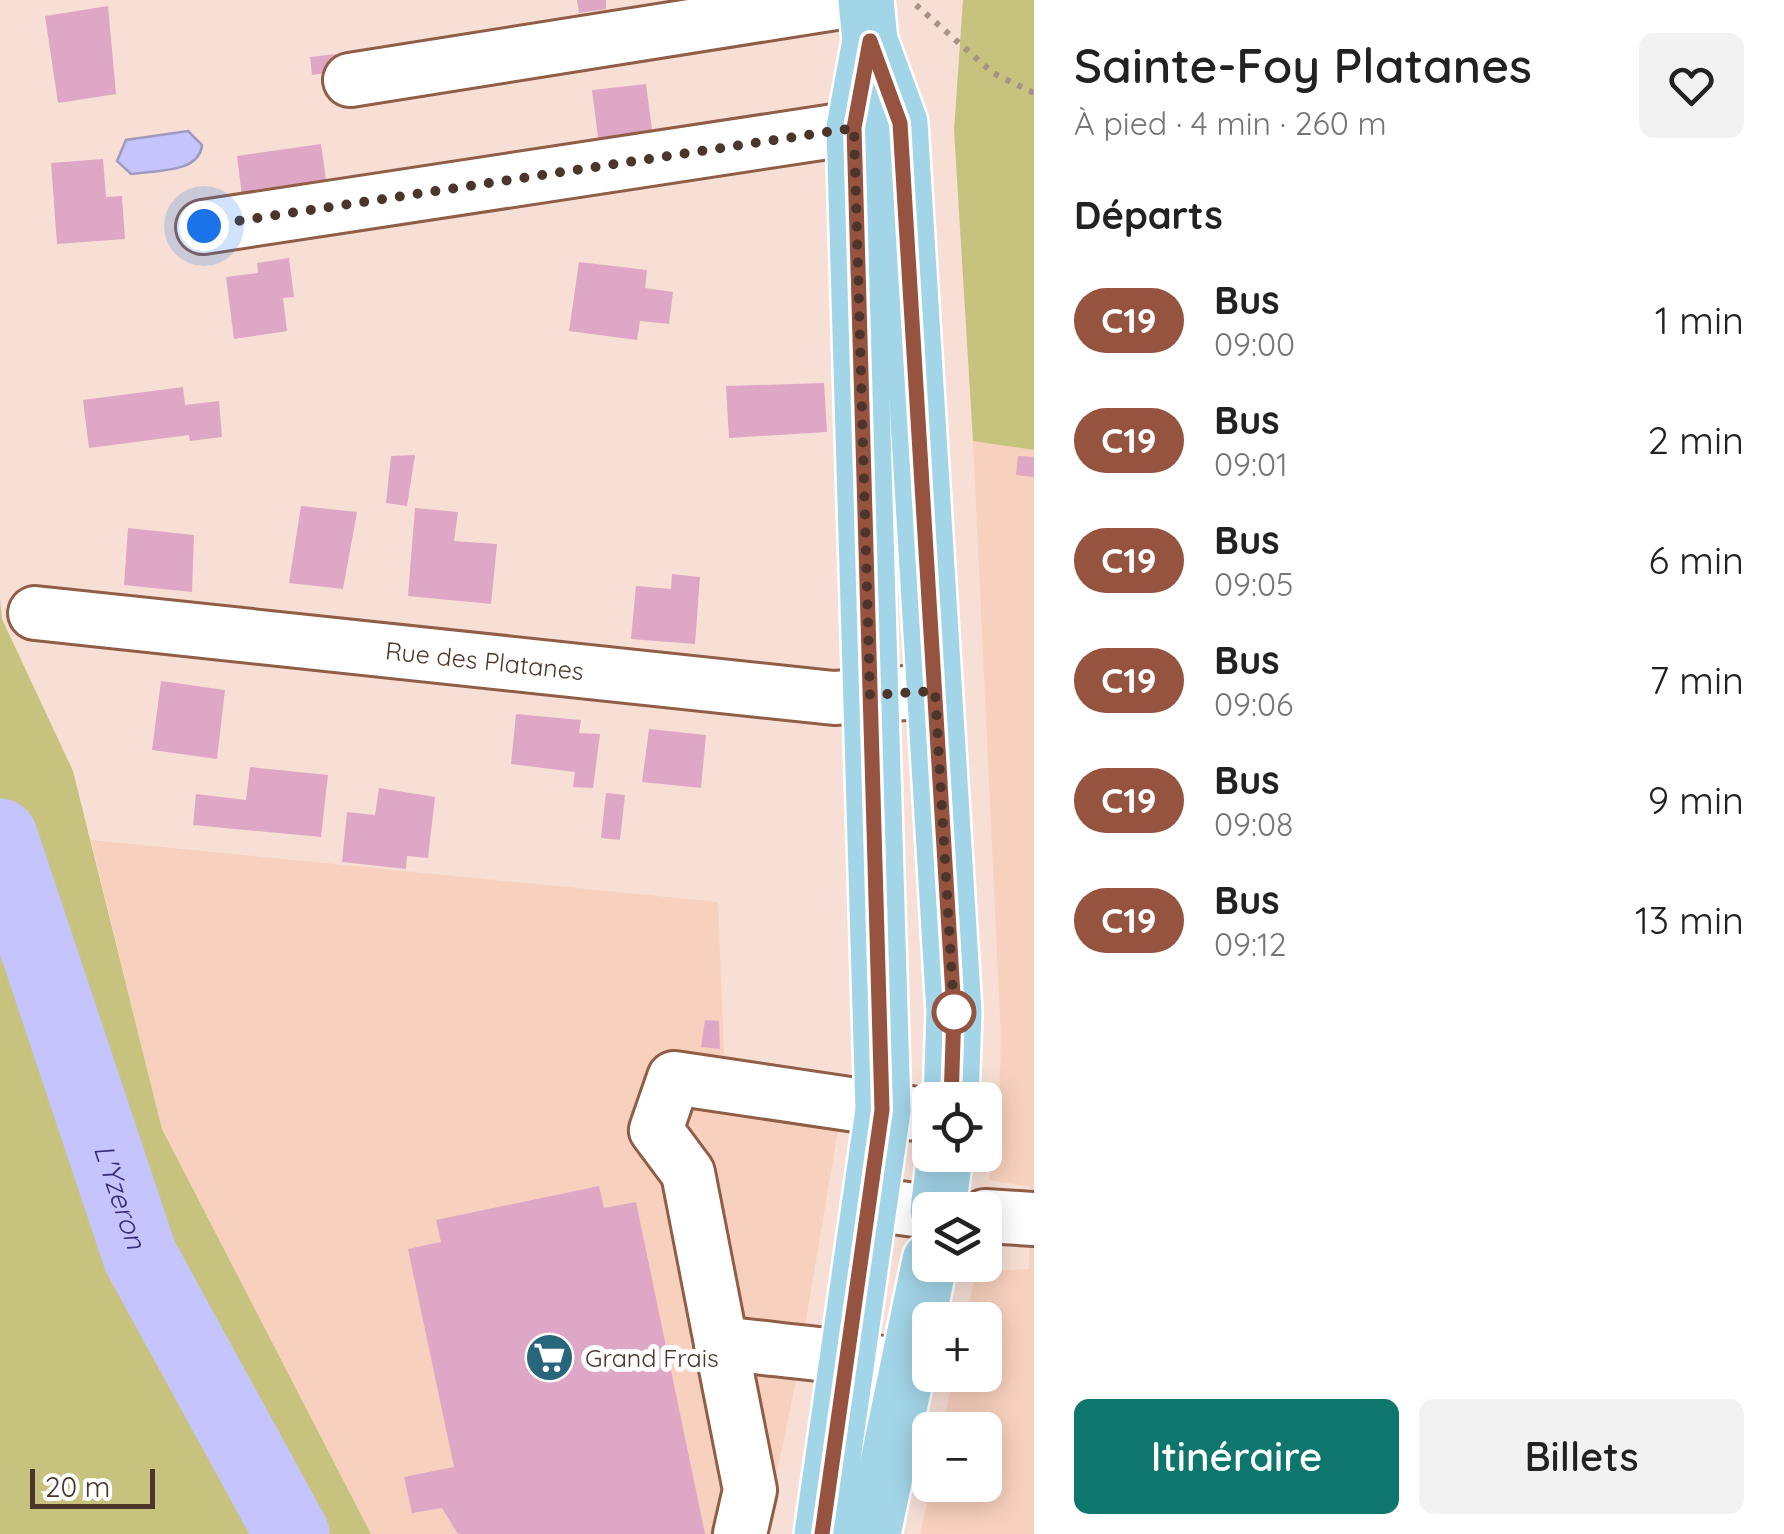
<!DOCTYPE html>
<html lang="fr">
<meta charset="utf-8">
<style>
:root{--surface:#fff;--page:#f2f2f2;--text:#222;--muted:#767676;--accent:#0f766e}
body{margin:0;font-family:Quicksand,sans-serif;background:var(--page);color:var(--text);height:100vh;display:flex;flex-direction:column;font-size:38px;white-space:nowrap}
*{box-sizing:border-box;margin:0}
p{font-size:32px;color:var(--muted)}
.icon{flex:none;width:55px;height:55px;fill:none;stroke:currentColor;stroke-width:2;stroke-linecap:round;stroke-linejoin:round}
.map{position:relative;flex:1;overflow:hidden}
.side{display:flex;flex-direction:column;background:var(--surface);width:750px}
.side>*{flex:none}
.badge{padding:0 20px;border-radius:32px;font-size:35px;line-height:65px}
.buttons{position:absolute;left:912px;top:1082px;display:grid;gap:20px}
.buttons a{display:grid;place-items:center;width:90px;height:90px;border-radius:15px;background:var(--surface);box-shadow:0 5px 25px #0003;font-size:50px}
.scale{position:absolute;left:30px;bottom:25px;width:125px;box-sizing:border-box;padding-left:10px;border:5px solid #4c352b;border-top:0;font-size:28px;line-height:35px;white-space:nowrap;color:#4c352b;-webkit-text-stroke:8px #fff;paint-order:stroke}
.you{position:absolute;width:50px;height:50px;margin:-25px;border:8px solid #fff;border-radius:50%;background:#1a73e8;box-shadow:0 0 0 15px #1a73e833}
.map>.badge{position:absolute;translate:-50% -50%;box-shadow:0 0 0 5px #fff}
h2{padding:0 40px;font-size:38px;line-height:90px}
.round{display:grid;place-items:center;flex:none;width:105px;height:105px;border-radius:15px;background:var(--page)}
.summary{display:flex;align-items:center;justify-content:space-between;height:170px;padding:0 40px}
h1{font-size:48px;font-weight:600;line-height:75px}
.button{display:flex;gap:20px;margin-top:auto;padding:20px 40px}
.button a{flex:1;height:115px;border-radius:15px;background:var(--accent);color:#fff;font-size:40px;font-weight:600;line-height:115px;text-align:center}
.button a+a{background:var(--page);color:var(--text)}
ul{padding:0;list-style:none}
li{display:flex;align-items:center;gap:30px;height:120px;padding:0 40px}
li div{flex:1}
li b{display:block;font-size:38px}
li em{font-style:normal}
li .badge{min-width:110px;font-weight:700;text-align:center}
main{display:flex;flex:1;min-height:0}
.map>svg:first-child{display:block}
.built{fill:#f8d0be}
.green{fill:#c7c37f}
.water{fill:#c5c4fc;stroke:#a199bd;stroke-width:2.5}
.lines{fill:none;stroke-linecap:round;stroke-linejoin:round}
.river{stroke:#c5c4fc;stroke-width:75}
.building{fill:#dfa7c6}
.minor-casing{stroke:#905d46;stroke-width:58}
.major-casing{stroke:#fff;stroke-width:60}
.path{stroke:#a89187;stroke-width:6;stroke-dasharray:5 8;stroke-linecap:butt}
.minor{stroke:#fff;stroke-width:52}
.major{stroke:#a3d5e8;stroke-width:55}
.line-casing{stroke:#fff;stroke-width:22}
.line{stroke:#965340;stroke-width:15}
.walk{stroke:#4c352b;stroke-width:10;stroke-dasharray:0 18}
.stop-dot{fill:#fff;stroke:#965340;stroke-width:5}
.labels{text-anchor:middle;stroke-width:10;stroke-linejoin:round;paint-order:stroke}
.street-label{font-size:25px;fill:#4c352b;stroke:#fff}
.poi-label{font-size:25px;fill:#4c352b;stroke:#fff;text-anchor:start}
.water-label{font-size:28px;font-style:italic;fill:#392d7b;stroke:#fff}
</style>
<main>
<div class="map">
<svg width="1034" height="1534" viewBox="0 0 1034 1534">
<rect width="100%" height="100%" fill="#f7dfd5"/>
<g class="built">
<path d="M973,441L1034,450V1534H920L931,1485H985V1430H942L954,1375H985V1320H965L976,1271L1029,1269L1031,1187L989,1180L999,1101L1001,1039Z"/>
<path d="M91,840L718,902L724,1055L847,1077L795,1385L764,1534H371L162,1129Z"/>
</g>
<g class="green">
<path d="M963,0H1034V450L973,441L954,130Z"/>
<path d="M0,599L2,619L73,771L162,1129L371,1534H0Z"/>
</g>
<path class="water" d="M188,131L202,145C199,174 154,170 131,174L117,161L126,140Z"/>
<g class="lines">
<path class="river" id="s1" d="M0,836L140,1256L292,1534"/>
</g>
<g class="building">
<path d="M577,0H606V9L579,13Z"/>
<path d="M108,6L116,94L58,103L45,16Z"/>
<path d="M336,54L339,71L312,75L310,57Z"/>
<path d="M646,84L653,137L599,145L592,90Z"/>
<path d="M321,144L328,193L243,204L237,156Z"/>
<path d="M103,159L106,197L122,196L125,239L57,244L51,163Z"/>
<path d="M289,258L294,297L283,298L287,331L234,339L226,277L258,273L257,263Z"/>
<path d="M579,262L647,270L645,288L673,292L669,324L640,321L637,340L569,331Z"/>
<path d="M824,383L827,432L729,438L726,386Z"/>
<path d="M183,387L185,405L219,401L222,437L190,441L189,435L89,448L83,400Z"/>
<path d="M415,455L407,506L386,503L391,456Z"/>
<path d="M1018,456L1034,457V477L1016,475Z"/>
<path d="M301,506L357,512L343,589L289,583Z"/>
<path d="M415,508L458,512L454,541L497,544L491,604L408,596Z"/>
<path d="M128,528L194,535L192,592L124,585Z"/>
<path d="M672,574L700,577L695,644L631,639L636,586L671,589Z"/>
<path d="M161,681L225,690L217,759L152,750Z"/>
<path d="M516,714L581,720L579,733L600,734L593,788L573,787L575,772L511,764Z"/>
<path d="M649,729L706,735L701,788L642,782Z"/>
<path d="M250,767L328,775L321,837L193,825L196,794L246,800Z"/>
<path d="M379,788L435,797L428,858L407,856L406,869L342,862L347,812L375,815Z"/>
<path d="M606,793L625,795L620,840L601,838Z"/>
<path d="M705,1020L719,1021L720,1049L701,1047Z"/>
<path d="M599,1186L604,1208L636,1202L705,1534H458L442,1508L412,1513L404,1477L454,1467L408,1249L441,1242L436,1220Z"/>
</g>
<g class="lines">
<defs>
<g id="minor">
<path d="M350,80L854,0"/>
<path d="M203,227L854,128"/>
<path id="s2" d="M35,613L834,698L935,691"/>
<path d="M870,1204L930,1212"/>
<path d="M985,1216L1034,1219"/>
<path d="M721,1343L750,1490L740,1534"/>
<path d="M908,1368C846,1355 784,1351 721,1343L688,1173L656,1130L674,1078L930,1116"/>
</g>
<g id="major">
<path d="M866,0L870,41L900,123L954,1012L951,1100"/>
<path d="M938,1210L945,1155"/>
<path d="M822,1534L883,1110L854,128L870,41"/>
<path d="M873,1534L930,1260"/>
</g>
</defs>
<use href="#minor" class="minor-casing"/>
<use href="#major" class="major-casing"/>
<path class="path" d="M916,5L993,73L1034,93"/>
<use href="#minor" class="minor"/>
<use href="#major" class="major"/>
</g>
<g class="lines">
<defs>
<path id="line" d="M822,1534L882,1110L854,128L870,41L900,123L954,1012L951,1100"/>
</defs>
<use href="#line" class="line-casing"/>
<use href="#line" class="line"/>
<path class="walk" d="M204,226L854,128L870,695L935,691L954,1012"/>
</g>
<defs>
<symbol id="supermarket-disc" viewBox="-11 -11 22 22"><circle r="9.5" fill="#28667c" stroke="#fff"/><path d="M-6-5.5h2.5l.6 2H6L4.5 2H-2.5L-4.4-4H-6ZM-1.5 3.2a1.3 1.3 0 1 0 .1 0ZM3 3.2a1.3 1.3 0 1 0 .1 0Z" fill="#fff"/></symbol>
</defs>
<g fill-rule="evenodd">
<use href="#supermarket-disc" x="522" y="1330" width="55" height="55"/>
</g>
<circle class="stop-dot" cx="954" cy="1012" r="20"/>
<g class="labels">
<g class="street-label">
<text dy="9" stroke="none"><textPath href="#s2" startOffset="452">Rue des Platanes</textPath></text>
</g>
<g class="poi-label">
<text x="585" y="1367">Grand Frais</text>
</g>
<g class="water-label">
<text dy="10" stroke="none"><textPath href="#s1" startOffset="380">L'Yzeron</textPath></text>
</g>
</g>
</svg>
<div class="buttons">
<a><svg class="icon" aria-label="locate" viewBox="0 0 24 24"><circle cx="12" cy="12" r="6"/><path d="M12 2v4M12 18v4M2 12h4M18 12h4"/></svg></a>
<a><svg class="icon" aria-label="layers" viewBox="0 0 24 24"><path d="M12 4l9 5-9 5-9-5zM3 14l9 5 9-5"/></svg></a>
<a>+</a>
<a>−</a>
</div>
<div class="scale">20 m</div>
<div class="you" style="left:204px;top:226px"></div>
</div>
<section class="side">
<div class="summary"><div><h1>Sainte-Foy Platanes</h1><p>À pied · 4 min · 260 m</p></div><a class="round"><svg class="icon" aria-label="heart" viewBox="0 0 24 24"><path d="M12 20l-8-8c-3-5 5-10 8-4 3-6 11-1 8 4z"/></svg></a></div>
<h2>Départs</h2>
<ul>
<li><span class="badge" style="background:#965340;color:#fff">C19</span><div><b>Bus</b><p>09:00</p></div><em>1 min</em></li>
<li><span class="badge" style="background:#965340;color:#fff">C19</span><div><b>Bus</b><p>09:01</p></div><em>2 min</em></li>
<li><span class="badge" style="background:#965340;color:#fff">C19</span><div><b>Bus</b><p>09:05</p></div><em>6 min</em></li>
<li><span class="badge" style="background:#965340;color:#fff">C19</span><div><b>Bus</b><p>09:06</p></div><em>7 min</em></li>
<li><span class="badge" style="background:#965340;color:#fff">C19</span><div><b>Bus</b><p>09:08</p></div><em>9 min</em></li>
<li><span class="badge" style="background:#965340;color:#fff">C19</span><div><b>Bus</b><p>09:12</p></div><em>13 min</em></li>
</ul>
<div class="button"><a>Itinéraire</a><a>Billets</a></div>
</section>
</main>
